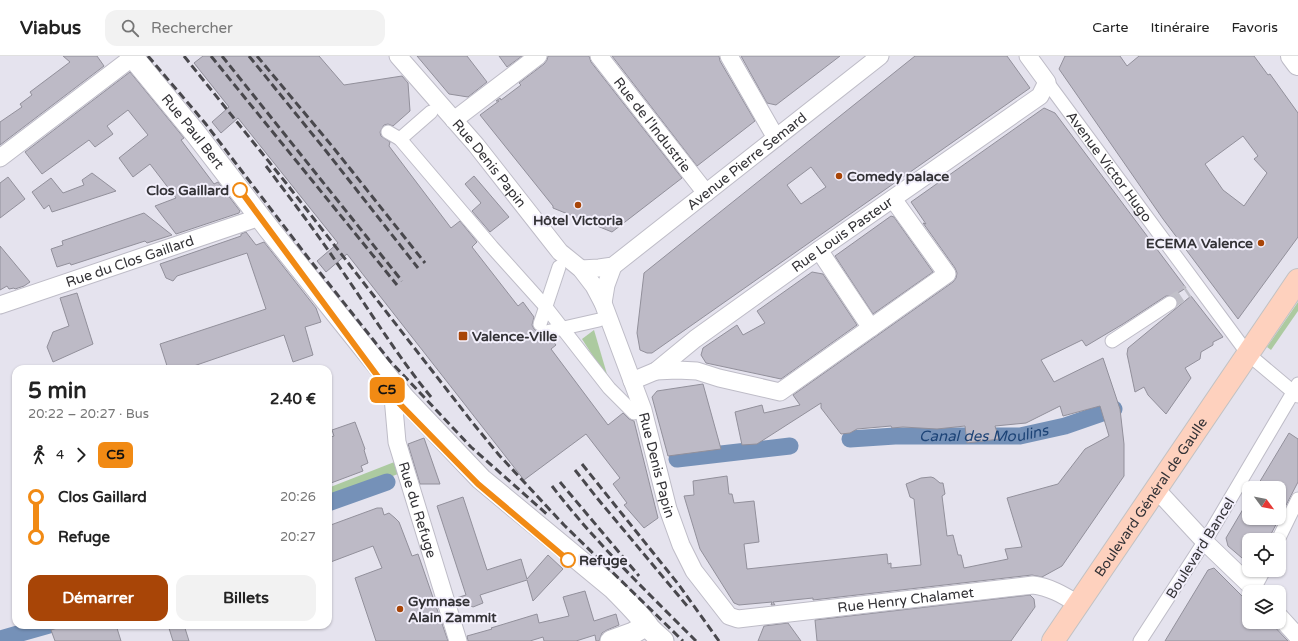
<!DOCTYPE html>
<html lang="fr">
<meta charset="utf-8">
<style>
:root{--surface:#fff;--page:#f2f2f2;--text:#222;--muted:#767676;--line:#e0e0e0;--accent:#a84507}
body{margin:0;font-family:"Varela Round",sans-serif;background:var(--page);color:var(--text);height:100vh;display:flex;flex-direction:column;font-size:15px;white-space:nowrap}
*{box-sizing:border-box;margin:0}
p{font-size:13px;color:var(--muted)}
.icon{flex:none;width:22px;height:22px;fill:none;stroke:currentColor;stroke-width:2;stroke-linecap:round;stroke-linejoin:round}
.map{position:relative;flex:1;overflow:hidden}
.panel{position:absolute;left:12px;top:309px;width:320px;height:264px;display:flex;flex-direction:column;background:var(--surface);border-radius:12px;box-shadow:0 1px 3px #0004}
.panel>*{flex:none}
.badge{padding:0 8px;border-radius:6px;font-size:14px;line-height:26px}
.needle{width:26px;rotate:122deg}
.buttons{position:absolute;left:1242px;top:425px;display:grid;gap:8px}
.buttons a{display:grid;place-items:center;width:44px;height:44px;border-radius:8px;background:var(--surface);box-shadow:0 1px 3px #0004;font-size:20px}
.map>.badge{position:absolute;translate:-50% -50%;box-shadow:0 0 0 2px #fff}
.legs{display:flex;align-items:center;gap:6px;height:44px;padding:0 16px;font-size:13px}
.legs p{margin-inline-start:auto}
.headline{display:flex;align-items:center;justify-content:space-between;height:68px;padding:0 16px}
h1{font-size:22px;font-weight:700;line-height:30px}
.action{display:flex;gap:8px;margin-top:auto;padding:8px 16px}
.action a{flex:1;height:46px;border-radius:12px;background:var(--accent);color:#fff;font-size:16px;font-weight:700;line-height:46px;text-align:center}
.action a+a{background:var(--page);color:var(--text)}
ul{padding:0 16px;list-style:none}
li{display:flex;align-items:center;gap:14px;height:40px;font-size:15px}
li i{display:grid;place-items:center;width:6px;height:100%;margin:0 5px;background:currentColor}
li i::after{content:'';width:10px;height:10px;margin:-5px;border:3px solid;border-radius:50%;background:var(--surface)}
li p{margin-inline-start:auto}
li:first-child i{background:linear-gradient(#0000 50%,currentColor 0)}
li:last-child i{background:linear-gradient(currentColor 50%,#0000 0)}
header{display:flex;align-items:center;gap:24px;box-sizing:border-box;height:56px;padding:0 20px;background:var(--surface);border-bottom:1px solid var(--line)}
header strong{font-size:19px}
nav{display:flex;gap:22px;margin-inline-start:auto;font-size:14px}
.search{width:280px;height:36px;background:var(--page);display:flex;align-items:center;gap:10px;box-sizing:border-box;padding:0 14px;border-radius:12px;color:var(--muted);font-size:15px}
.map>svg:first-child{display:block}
.green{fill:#accaa0}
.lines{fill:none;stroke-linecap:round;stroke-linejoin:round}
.canal{stroke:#7591b8;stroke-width:17}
.building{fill:#bdbac6;stroke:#92909b;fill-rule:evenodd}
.pedestrian-tunnel{stroke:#c1c0c9;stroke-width:13;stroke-dasharray:13 6;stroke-linecap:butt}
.pedestrian-casing{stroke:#bebcc7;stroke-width:15}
.minor-casing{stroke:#bebcc7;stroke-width:19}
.tertiary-casing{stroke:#bebcc7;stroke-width:23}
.secondary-casing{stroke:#bebcc7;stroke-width:24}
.primary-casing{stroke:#c2c2c3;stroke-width:24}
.pedestrian{stroke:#fff;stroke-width:13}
.minor{stroke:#fff;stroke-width:17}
.tertiary{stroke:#fff;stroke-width:21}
.secondary{stroke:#fff;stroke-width:22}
.primary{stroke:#fed1be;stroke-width:22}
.rail{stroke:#49484d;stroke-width:3;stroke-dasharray:8 4;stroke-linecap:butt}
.line-1-casing{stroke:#fff;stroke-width:9}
.line-1{stroke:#f18a14;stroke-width:6}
.poi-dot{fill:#a84507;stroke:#f3f0fc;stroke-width:1.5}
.stop-1-dot{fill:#fff;stroke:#f18a14;stroke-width:2}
.labels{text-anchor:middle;stroke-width:4;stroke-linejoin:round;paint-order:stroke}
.street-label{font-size:14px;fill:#333236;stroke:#f3f0fc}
.poi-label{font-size:14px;font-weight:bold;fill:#333236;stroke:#f3f0fc;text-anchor:start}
.stop-label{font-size:14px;font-weight:bold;fill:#333236;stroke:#f3f0fc;text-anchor:end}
.water-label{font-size:15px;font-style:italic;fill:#1c4376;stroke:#f3f0fc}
</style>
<header>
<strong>Viabus</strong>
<div class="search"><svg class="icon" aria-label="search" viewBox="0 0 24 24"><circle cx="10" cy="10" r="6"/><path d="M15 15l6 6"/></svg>Rechercher</div>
<nav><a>Carte</a><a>Itinéraire</a><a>Favoris</a></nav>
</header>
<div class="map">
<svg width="1298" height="585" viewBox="0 0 1298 585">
<rect width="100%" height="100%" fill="#e5e3ee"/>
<g class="green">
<path d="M1298,246V255L1271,294L1267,291Z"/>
<path d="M594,274L609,325L582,283Z"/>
<path d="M402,403L406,415L328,444V432Z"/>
</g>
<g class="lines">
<g class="canal">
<path id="s1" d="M850,383L895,380H1020L1065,370L1114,353"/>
<path d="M677,403L790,390"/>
<path d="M328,447L387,426"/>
<path d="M0,583L49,569"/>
</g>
</g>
<g class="building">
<path d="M63,0H97L104,10L0,89V66L22,51L20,48L32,39L30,36L70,6Z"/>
<path d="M203,0H319L344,29L402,20L408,27L410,55L393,70L388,68L384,69L380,76L381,80L390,86L389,90L451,172L460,165L477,186L472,191L518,250L523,246L534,261L532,269L534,273L538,276L540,281L543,283H551L556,289L551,293L608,369L623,357L629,363L634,365L658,462L644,472L624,449L627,447L613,428L620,422L586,378L524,424L347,198L326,216L317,205L338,187L238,62L221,77L212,66L229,51L194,7Z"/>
<path d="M417,0H467L487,26L468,41L449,38Z"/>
<path d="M499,0H522L507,11Z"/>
<path d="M548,0H589L591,6L682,122L612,176L553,152V150L480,59L499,45H496L500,42L501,44L521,29L519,27L544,8L547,4Z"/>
<path d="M612,0H719L720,5L755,65L697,110Z"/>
<path d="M741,0H840L776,49L767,47Z"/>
<path d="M915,0H1007L1030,32L652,297H647L640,294L637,277L644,217ZM811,111L826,131L801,148L787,129Z"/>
<path d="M1065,0H1120L1127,10L1139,0H1254L1268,19L1270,18L1298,57V181L1238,263L1163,163L1059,13ZM1243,80L1258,100L1254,103L1267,117L1244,150L1223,134L1205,108Z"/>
<path d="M130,16L184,82L181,84L214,128L218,126L240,155L239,157L176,178L155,150L176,142L150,108L133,121L119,102L148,79L128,54L107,70L113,78L95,91L89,84L42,118L25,96Z"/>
<path d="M1044,52L1055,57L1186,232L1173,240H1166L1123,268L1086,290L1082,284L1041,304L1054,326L1103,302L1120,353L1124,388V420L1062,510L1042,521L1032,519L813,544V542L773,546L775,549H771L772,546L739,549L734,547L700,493L684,440L694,439L693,425L727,420L729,438H732L734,447L754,445L759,486L744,488L747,513L887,498L888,508L891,507V512L921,509L914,443L910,441L906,428L921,422L931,421L934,422L940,427H943L945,438L942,440L947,480L953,479L958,499H961L964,512L1008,503L1005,493L1022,491L1007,442L1058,428L1085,393L1109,380L1100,350L1063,360L1060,350L1026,367L995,370L999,383L967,387L965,370L937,373L903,371L892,372L891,370L857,373L850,377L841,378L821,352V347L757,388L742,389L735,356L762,349L764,357L800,349L793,339L953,226L956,222L957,217L955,212L923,167L926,168L911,146Z"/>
<path d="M92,117L116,135L52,156L49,149L44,153L32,136L51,122L63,137L84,129L82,124Z"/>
<path d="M474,120L509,161L490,176L472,155L481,147L465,128Z"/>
<path d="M8,121L25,143L0,162V127Z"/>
<path d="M144,157L172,179L147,187L145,185L71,209L70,207L57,211L51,193L63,189L62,185Z"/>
<path d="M891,160L894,161L933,216L873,258L835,200Z"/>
<path d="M246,176L256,189L264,186L316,252L321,266L305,271L313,299L293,306L284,279L185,313H168L160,288L266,253L247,197L177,220L173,225L166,222L160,208L241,180V178Z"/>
<path d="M0,190L30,226L24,230L15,233L14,232L9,233L7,230L0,234Z"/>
<path d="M812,216L823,218L857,269L781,323L706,307L701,299L703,292L737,269L743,279L765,267L757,255Z"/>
<path d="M77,237L93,288L53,306L47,291L53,276L69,270L60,242Z"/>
<path d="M1191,240L1223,281L1213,286V289L1201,296L1200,303L1185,312L1191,322L1166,358L1148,339L1144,331L1135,336L1127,298L1128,292Z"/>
<path d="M703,328L721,393L668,400L652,341L657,335Z"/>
<path d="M355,366L365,393L364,394L368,407L361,410L363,415L331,427L328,419V382L334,380L332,374Z"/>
<path d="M1289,377L1298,383V426L1268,484H1249V508L1228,490L1226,482L1249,443V462H1279V432H1256Z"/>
<path d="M424,382L440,428H420L408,388Z"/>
<path d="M463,441L487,514L521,503L527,523L548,499L563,513L533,545L527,524L480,539L483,547L473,551L456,542L466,539L437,450Z"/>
<path d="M377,452H382L384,459L389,457L395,462L399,466L412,500L418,498L448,585H376L355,522L382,512L373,490L328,507V470Z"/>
<path d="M1214,512L1249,547V566H1270L1288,585H1165L1208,514Z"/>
<path d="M585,535L594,565L616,558L619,569L607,574L602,577L599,585H596L595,579L576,585H544L543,581L530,585H468L467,580L492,573L491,572L537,558L539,567L569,560L563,541Z"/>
<path d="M1030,539L1034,543L1035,551L1011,585H817L815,564Z"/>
<path d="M788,567L801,585H758L764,570Z"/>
<path d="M67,569H116L121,585H55L51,574Z"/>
<path d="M168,569H184L189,585H173Z"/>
</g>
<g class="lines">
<path class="pedestrian-tunnel" d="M1170,247L1188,235"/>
<defs>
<g id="pedestrian">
<path id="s2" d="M1047,26L1248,298L1298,340"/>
<path d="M388,76L400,83L492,191L545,250L609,332L634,357"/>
<path d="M400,83L431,56"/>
<path d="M540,268L559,211"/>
<path d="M546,276L599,264"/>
<path d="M1112,285L1170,247"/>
<path d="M1278,484L1298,443"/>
<path d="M1254,533L1264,514"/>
<path d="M1140,585L1210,477L1298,328"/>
</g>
<g id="minor">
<path id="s3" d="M398,0L476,89L560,196L581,213L594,230L603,247L643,354L668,453L681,489L694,515L729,560L738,563L1033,529C1050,531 1063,539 1078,548"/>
<path id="s4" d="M599,0L706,137"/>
<path d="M729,0L776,82"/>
<path d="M454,64L538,0"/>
<path d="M0,102L133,1"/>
<path d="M819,194L871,272"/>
<path id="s5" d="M581,213L599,212L613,210L880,0"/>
<path d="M603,247L606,229L613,210"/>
<path id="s6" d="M0,249L260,161"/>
<path d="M656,315L677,314L697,315L719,322L780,336L947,218L893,143"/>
<path id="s7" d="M387,323L393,341L397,386L458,585"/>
<path id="s8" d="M632,325L656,315L695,283L819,194L1040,40L1047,26L1028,0"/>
<path d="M1156,433L1205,486L1257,536"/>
<path d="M1279,560L1298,581"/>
</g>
<g id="tertiary">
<path id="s9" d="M132,0L196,78L269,173L404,342L481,423L614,533C626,545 637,556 647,569C651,575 658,580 663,585"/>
<path d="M611,585L633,577L647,569"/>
</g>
<path id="secondary" d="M1292,0L1298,8"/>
<g id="primary">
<path id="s10" d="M1053,585L1298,224"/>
</g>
</defs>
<use href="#pedestrian" class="pedestrian-casing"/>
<use href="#minor" class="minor-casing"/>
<use href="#tertiary" class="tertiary-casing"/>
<use href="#secondary" class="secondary-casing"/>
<use href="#primary" class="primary-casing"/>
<use href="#pedestrian" class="pedestrian"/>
<use href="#minor" class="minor"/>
<use href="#tertiary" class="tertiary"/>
<use href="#secondary" class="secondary"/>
<use href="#primary" class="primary"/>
<g class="rail">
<path d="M148,0L205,67L306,199L390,305L471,391L549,460"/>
<path d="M184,0L286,127L472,366L499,399L564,469L683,585"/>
<path d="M211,0L397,229"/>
<path d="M222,0L402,225"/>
<path d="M249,0L326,95L418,212"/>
<path d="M257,0L332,90L425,207"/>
<path d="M266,110C293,146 320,181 345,219C373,260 399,302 431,341"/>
<path d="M582,408L679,529L719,585"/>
<path d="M575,414L597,442L688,551"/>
<path d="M560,426L639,520"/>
<path d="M552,430C595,486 646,535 696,585"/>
</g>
</g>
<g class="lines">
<defs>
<path id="line-1" d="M240,134L393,341L478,428L568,504"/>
</defs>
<use href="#line-1" class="line-1-casing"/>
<use href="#line-1" class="line-1"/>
</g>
<g class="poi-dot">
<circle cx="839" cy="120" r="4"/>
<circle cx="578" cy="149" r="4"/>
<circle cx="1261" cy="187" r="4"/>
<rect x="458" y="275" width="10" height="10" rx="2"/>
<circle cx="400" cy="553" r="4"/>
</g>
<g class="stop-1-dot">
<circle cx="240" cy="134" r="7"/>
<circle cx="568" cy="504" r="7"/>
</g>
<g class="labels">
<g class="street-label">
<text dy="5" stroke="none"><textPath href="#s4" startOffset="87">Rue de l'Industrie</textPath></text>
<text dy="5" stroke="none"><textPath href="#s9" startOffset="97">Rue Paul Bert</textPath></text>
<text dy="5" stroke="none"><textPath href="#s5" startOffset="202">Avenue Pierre Semard</textPath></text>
<text dy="5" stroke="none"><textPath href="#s3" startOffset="141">Rue Denis Papin</textPath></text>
<text dy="5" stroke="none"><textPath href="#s2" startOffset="105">Avenue Victor Hugo</textPath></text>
<text dy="5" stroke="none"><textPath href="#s8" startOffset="257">Rue Louis Pasteur</textPath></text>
<text dy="5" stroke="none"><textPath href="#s6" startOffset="137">Rue du Clos Gaillard</textPath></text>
<text dy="5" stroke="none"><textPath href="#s3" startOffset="493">Rue Denis Papin</textPath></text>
<text dy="5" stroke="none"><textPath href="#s10" startOffset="174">Boulevard Général de Gaulle</textPath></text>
<text dy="5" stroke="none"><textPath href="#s7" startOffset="135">Rue du Refuge</textPath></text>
<text transform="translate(1200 492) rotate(-58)" y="5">Boulevard Bancel</text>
<text dy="5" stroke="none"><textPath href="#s3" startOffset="841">Rue Henry Chalamet</textPath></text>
</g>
<g class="poi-label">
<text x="847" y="125">Comedy palace</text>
<text x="578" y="169" text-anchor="middle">Hôtel Victoria</text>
<text x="1253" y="192" text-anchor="end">ECEMA Valence</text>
<text x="472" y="285">Valence-Ville</text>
<text x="408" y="550">Gymnase<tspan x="408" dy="16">Alain Zammit</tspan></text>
</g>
<g class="stop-label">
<text x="229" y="139">Clos Gaillard</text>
<text x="579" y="509" text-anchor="start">Refuge</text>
</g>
<g class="water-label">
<text dy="5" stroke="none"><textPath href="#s1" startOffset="134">Canal des Moulins</textPath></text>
</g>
</g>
</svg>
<div class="buttons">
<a><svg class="needle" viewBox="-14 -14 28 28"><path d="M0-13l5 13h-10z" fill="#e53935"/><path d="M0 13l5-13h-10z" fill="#767676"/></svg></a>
<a><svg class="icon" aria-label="locate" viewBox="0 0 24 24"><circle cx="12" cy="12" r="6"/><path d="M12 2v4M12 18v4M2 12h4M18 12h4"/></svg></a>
<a><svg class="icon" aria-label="layers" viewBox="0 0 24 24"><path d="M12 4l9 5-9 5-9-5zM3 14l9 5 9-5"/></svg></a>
</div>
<b class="badge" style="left:387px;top:334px;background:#f18a14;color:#111">C5</b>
<section class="panel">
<div class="headline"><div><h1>5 min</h1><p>20:22 – 20:27 · Bus</p></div><b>2.40 €</b></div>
<div class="legs"><svg class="icon" aria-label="walk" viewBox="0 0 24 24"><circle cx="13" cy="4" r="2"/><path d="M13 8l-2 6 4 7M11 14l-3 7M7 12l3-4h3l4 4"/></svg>4<svg class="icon" aria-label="forward" viewBox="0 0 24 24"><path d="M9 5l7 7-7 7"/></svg><b class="badge" style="background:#f18a14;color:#111">C5</b></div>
<ul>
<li><i style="color:#f18a14"></i><b>Clos Gaillard</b><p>20:26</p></li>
<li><i style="color:#f18a14"></i><b>Refuge</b><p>20:27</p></li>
</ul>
<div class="action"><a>Démarrer</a><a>Billets</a></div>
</section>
</div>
